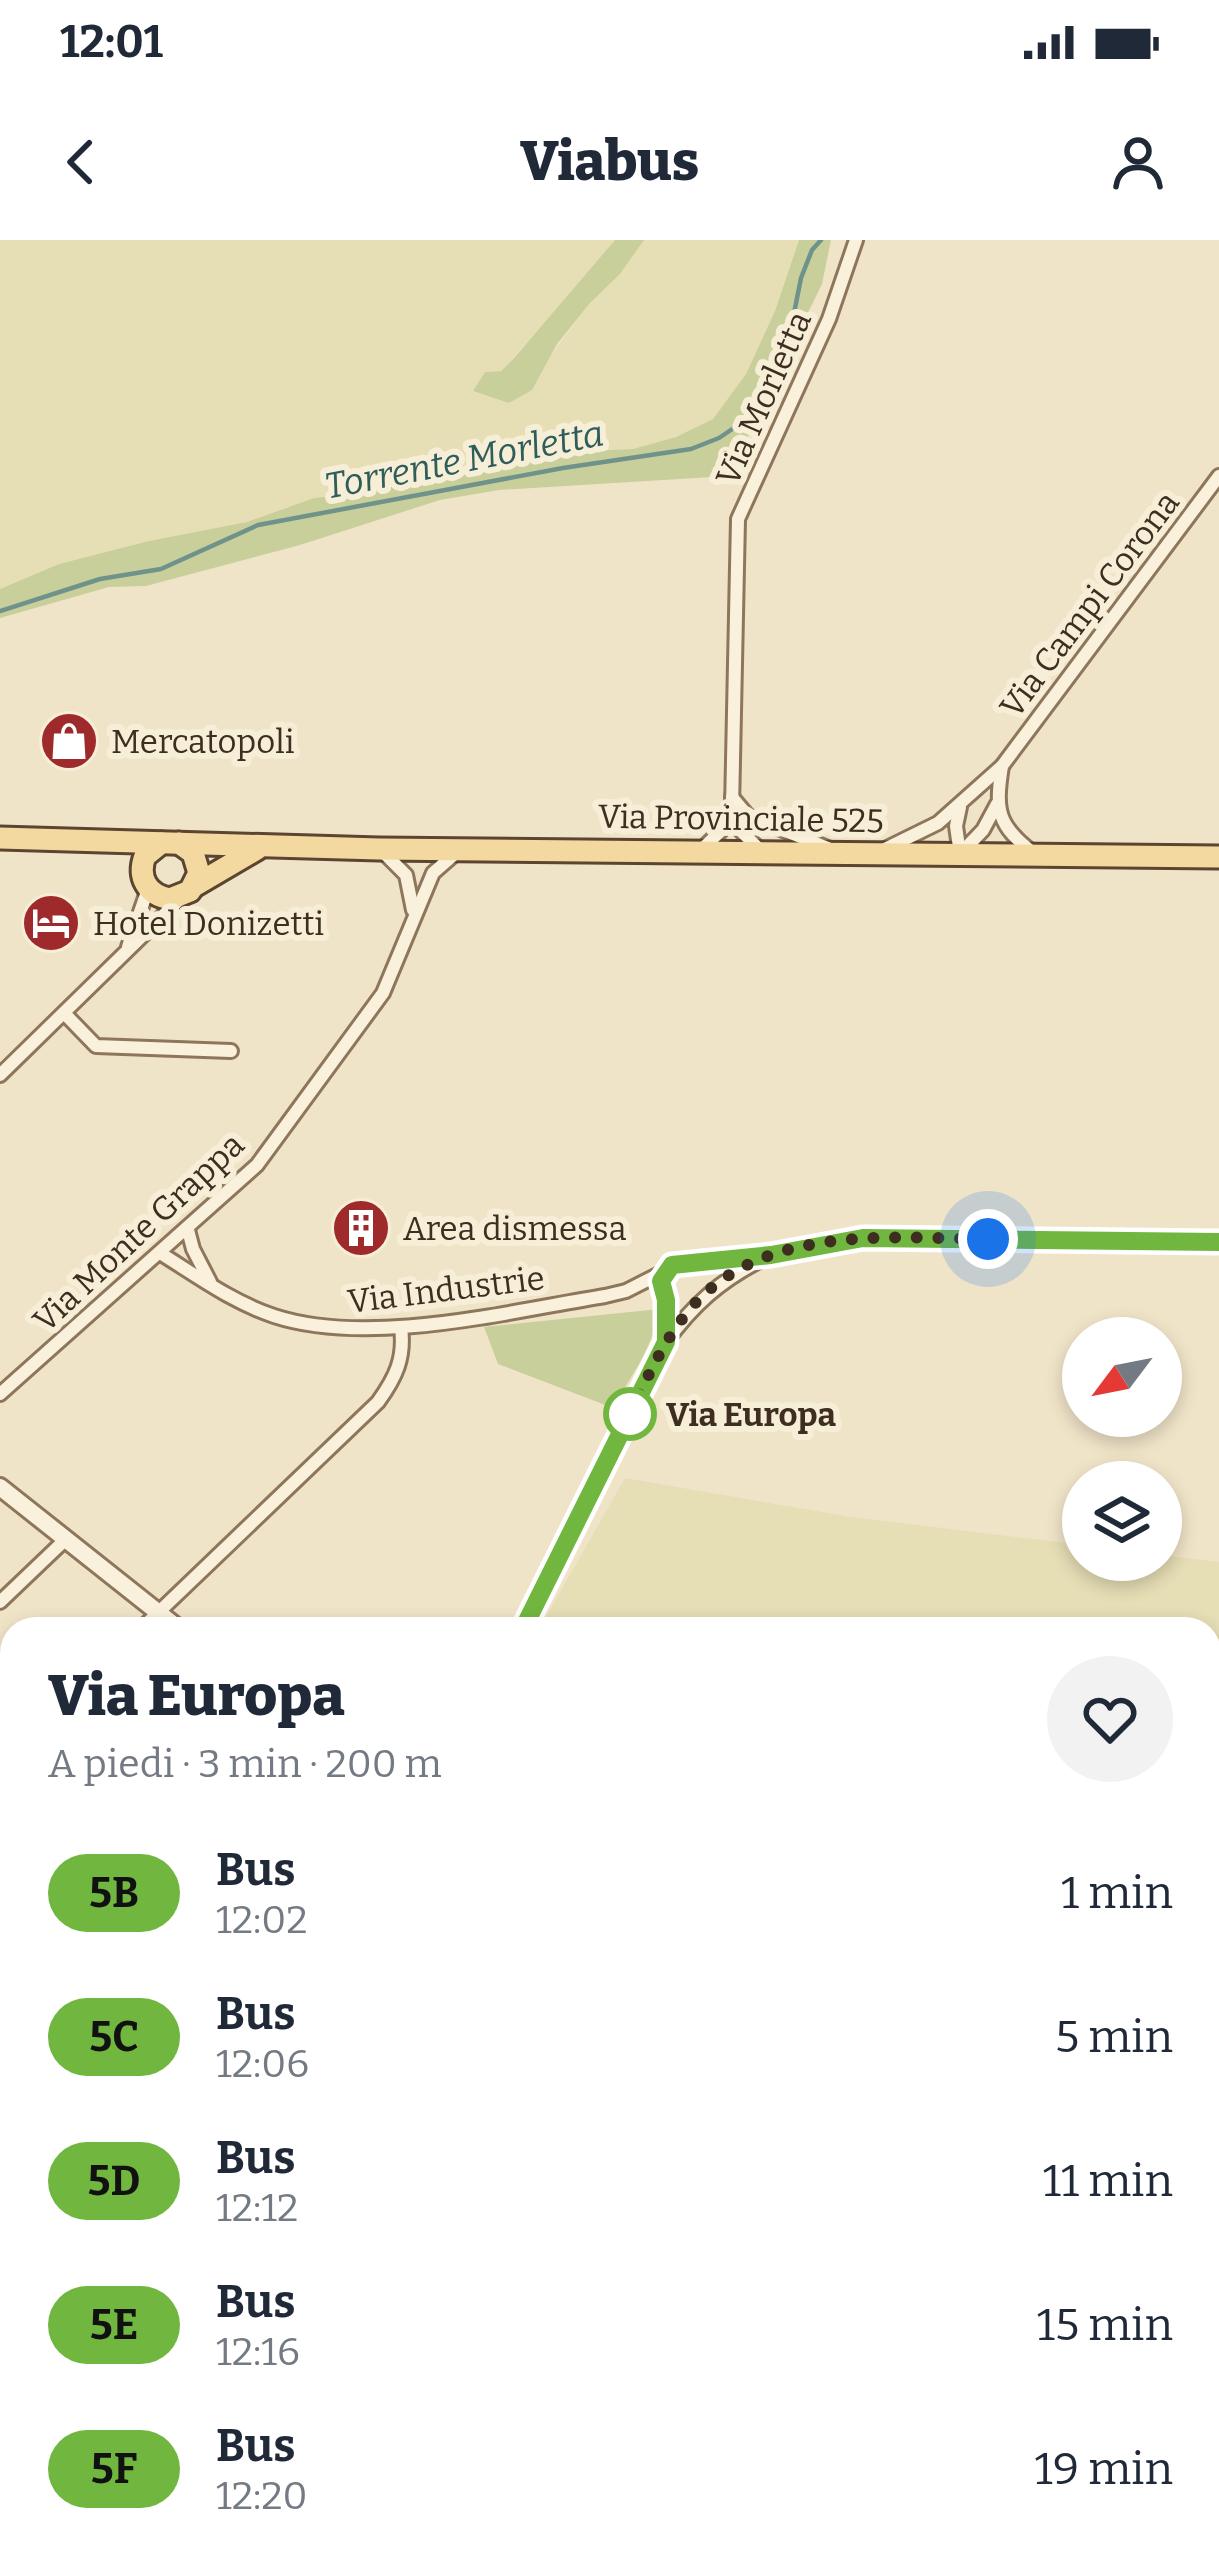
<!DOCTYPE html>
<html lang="it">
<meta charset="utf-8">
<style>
:root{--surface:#fff;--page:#f2f2f3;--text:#1f2937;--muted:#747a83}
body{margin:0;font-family:Bitter,serif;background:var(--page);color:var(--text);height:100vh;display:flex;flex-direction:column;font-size:45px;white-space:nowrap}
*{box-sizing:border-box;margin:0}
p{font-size:39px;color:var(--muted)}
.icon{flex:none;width:66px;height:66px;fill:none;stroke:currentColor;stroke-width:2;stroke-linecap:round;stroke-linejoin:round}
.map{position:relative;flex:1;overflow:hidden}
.side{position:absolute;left:0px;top:1377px;width:1221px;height:951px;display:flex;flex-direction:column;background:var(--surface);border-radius:36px 36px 0 0;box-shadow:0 6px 18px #0003}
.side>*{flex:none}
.badge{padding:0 24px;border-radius:39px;font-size:42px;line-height:78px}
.needle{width:78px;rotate:238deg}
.buttons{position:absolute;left:1062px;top:1077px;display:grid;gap:24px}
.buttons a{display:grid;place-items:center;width:120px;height:120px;border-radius:50%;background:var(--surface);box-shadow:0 6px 18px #0003;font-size:60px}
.you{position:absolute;width:60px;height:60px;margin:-30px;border:9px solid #fff;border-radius:50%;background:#1a73e8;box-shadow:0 0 0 18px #1a73e833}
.map>.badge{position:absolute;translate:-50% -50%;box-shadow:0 0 0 6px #fff}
.round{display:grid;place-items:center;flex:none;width:126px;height:126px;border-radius:63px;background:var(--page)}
.overview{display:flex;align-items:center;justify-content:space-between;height:204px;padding:0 48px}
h1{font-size:57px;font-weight:800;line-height:90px}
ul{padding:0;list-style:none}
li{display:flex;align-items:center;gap:36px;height:144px;padding:0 48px}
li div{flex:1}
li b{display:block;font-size:45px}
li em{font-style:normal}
li .badge{min-width:132px;font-weight:700;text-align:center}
.status{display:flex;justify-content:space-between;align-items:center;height:84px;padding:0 60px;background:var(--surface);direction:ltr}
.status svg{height:33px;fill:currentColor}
header{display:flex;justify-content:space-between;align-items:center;height:156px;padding:0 48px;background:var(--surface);font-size:54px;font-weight:800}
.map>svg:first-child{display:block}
.farmland{fill:#e6deb5}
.green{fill:#c9cf9b}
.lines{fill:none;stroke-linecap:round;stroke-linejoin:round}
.stream{stroke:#6f938a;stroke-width:4.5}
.minor-casing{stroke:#8d765c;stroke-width:18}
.tertiary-casing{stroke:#8d765c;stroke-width:22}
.primary-casing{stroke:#5b4430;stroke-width:27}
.minor{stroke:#faf1dc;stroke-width:12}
.tertiary{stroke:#faf1dc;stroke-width:16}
.primary{stroke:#f3d9a0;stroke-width:21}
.line-casing{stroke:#fff;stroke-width:27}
.line{stroke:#71b73f;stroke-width:18}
.walk{stroke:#3d2e20;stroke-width:12;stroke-dasharray:0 21.6}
.stop-dot{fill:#fff;stroke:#71b73f;stroke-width:6}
.labels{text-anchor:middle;stroke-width:12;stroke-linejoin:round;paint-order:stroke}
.street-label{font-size:33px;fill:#3d2e20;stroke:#f7eed8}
.poi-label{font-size:33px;fill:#3d2e20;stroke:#f7eed8;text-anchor:start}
.stop-label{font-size:33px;font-weight:bold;fill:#3d2e20;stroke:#f7eed8;text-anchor:start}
.water-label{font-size:36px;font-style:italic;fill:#2f5d5a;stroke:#f7eed8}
</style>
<div class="status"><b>12:01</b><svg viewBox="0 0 49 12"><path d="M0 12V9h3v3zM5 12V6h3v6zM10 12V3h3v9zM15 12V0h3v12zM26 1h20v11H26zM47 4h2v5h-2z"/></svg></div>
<header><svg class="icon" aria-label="back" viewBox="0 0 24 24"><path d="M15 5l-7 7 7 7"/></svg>Viabus<svg class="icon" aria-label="person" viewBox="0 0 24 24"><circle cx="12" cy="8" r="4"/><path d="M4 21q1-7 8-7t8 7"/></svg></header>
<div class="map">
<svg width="1219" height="2327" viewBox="0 0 1219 2327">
<rect width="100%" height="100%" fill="#f0e4c8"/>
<g class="farmland">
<path d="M0,0H615L583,41L501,131L485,132L474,152L485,154L544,124L590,63L620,34L644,0H799L775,71L746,134L713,179L676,197L633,209L604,210L434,236L370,252L314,258L247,282L149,301L59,324L0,349Z"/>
<path d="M625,1238L851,1277L1083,1305V1320H1161V1315L1219,1322V1658L1209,1654V1389H539Z"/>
</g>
<g class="green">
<path d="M615,0H644L620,34L590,63L557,104L532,150L509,163L473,151L485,132L501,131L515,117Z"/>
<path d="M799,0H831L822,44L729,236L499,250L440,260L300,305L146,346L109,347L0,378V349L59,324L149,301L247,282L314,258L370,252L434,236L476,231L566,212L633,209L676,197L713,179L746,134L775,71Z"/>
<path d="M659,1069C654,1106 631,1136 613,1168L498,1124L484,1087Z"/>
<path d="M12,1820V2225L0,2220V1855Z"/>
</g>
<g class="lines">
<path class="stream" d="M0,371L100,339L161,329L258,285L563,228L691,209L719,198L756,173L779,149L801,38L812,10L821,0"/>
<defs>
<g id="minor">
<path d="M1002,526C995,570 997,586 1035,614"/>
<path d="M732,557L748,576L828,608"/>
<path d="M732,570L740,590L761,611"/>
<path d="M701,610L726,586L732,569L738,279L829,79L856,0"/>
<path d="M883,610L938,583L1002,526L1219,236"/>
<path d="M383,612L406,635L413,670"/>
<path d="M961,613L983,590L997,564"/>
<path d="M960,614L956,586L960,567"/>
<path d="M128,707L148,649"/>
<path d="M64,773L96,806L231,811"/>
<path d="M0,835L181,658"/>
<path d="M188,990L193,1009L210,1042"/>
<path d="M160,1013C197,1036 232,1062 274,1076C369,1107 506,1072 605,1056L626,1051L683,1022L771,1015L814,1004L863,998L1219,1002"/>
<path d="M666,1101V1060L661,1041L668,1029"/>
<path d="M0,1154L257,925L383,753L433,633L457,612"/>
<path d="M0,1362L66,1299"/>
<path d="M141,1389L378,1162C396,1137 405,1118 401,1087"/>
<path d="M523,1389L666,1102C693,1065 720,1041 761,1020"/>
<path d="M0,1528L12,1517"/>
<path d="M0,1689L12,1688"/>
<path d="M0,2233L12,2239"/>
<path d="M246,2316L280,2327"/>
</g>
<g id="tertiary">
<path d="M0,1247L179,1389"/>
<path d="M1209,1896L1219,1898"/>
</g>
<g id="primary">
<path d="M0,598L379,609L1219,617"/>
<path d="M161,603L145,616C137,637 147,655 170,659L190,651L199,633L193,613L179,603"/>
<path d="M194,646L257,609"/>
</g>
</defs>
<use href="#minor" class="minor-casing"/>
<use href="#tertiary" class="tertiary-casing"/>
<use href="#primary" class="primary-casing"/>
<use href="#minor" class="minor"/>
<use href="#tertiary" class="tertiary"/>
<use href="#primary" class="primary"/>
</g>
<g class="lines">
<defs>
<path id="line" d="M523,1389L666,1102V1060L661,1041L672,1025L771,1015L863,998L1219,1002"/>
</defs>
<use href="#line" class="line-casing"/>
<use href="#line" class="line"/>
<path class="walk" d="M630,1174C647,1138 664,1100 690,1069C762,984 889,998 988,999"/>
</g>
<defs>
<symbol id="shop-disc" viewBox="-11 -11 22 22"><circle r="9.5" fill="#9e2a2b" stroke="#f7eed8"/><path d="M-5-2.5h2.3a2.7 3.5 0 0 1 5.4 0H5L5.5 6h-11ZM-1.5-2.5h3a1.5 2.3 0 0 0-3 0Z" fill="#fff"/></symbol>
<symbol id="hotel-disc" viewBox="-11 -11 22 22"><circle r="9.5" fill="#9e2a2b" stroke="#f7eed8"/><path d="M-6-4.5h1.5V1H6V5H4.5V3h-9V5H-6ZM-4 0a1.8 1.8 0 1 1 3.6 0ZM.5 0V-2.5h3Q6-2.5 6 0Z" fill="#fff"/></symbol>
<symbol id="building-disc" viewBox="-11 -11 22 22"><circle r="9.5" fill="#9e2a2b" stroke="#f7eed8"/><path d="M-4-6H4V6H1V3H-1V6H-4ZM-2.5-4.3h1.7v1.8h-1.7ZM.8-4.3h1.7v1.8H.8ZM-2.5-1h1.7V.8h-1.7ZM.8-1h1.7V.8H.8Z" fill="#fff"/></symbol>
</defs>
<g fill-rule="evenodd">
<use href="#shop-disc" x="36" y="468" width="66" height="66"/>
<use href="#hotel-disc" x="18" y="650" width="66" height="66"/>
<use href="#building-disc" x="328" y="955" width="66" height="66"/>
</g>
<circle class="stop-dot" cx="630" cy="1174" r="24"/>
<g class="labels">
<g class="street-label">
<text transform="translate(763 158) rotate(-66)" y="12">Via Morletta</text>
<text transform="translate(1089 364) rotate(-53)" y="12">Via Campi Corona</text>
<text transform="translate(741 578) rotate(1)" y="12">Via Provinciale 525</text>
<text transform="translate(138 992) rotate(-43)" y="12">Via Monte Grappa</text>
<text transform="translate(446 1049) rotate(-7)" y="12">Via Industrie</text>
</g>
<g class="poi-label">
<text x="111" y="513">Mercatopoli</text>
<text x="93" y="695">Hotel Donizetti</text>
<text x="403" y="1000">Area dismessa</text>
</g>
<g class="stop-label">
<text x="666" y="1186">Via Europa</text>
</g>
<g class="water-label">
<text transform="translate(464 219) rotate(-11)" y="13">Torrente Morletta</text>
</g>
</g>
</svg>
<div class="buttons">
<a><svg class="needle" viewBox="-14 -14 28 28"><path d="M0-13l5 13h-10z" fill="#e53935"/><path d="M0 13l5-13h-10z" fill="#747a83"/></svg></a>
<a><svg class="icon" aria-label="layers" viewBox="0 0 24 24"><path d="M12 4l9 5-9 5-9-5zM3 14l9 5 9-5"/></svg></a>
</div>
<div class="you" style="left:988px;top:999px"></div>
<section class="side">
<div class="overview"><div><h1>Via Europa</h1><p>A piedi · 3 min · 200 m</p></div><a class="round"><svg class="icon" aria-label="heart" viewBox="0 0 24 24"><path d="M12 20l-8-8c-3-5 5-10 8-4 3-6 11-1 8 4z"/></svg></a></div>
<ul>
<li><span class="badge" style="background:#71b73f;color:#111">5B</span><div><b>Bus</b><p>12:02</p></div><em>1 min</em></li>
<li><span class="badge" style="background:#71b73f;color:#111">5C</span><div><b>Bus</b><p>12:06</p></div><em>5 min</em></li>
<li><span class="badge" style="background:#71b73f;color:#111">5D</span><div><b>Bus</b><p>12:12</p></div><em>11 min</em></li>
<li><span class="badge" style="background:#71b73f;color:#111">5E</span><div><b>Bus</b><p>12:16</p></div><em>15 min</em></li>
<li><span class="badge" style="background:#71b73f;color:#111">5F</span><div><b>Bus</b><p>12:20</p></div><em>19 min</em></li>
</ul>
</section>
</div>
